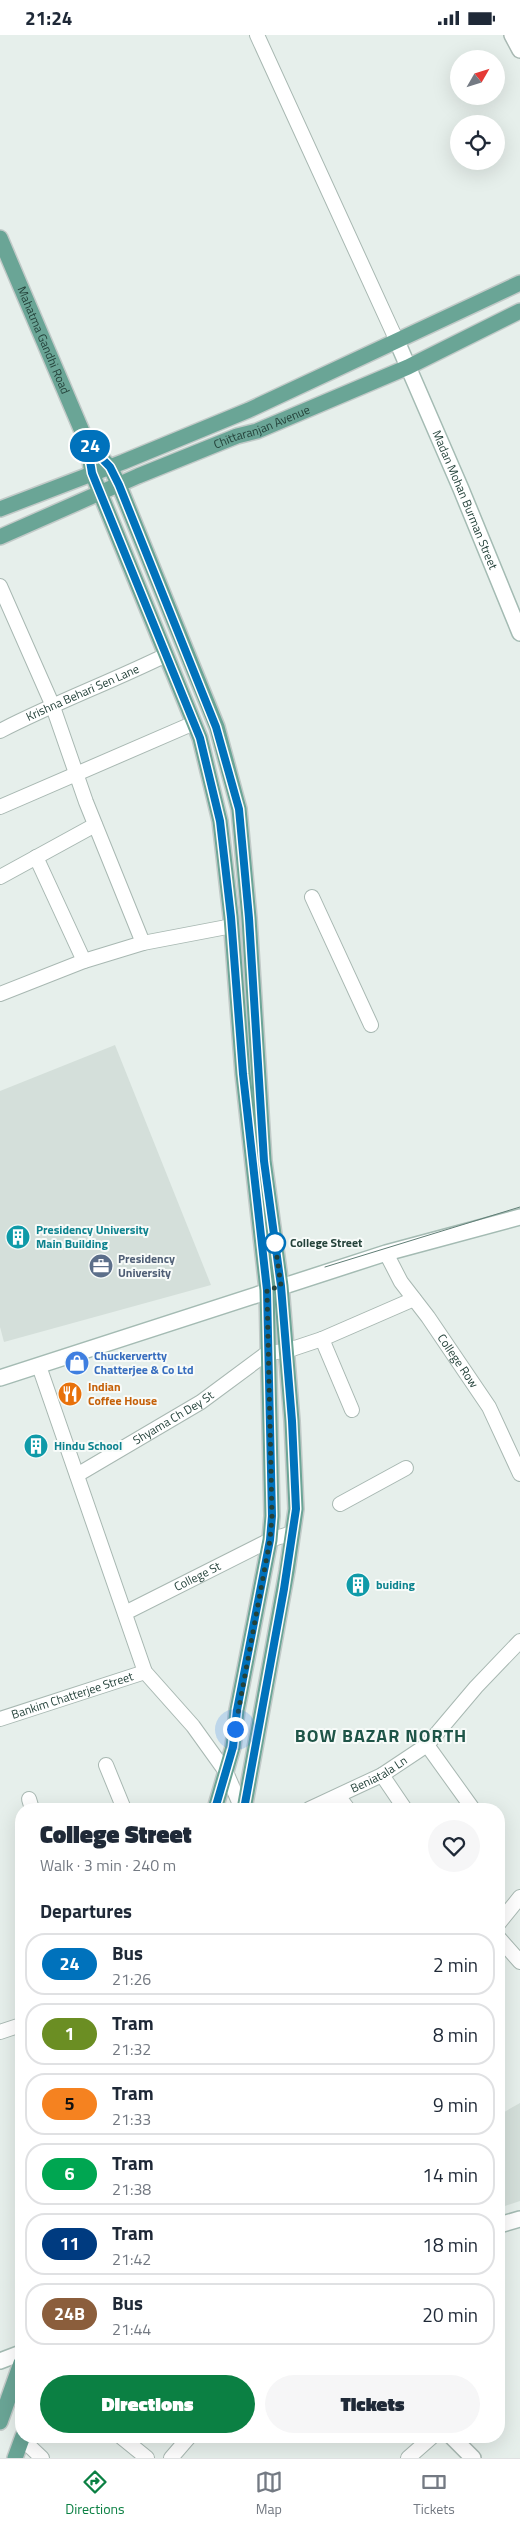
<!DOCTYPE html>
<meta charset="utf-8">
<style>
:root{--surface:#fff;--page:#f6f6f7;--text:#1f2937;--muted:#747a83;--line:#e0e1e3;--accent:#0b8043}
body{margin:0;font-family:"Titillium Web",sans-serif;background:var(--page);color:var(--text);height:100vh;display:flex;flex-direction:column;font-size:19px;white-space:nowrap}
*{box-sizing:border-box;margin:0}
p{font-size:16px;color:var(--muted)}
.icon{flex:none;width:28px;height:28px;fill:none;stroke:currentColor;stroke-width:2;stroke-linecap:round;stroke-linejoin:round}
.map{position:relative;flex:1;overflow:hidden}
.drawer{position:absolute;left:15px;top:1768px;width:490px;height:640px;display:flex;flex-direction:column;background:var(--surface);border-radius:20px;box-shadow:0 5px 20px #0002}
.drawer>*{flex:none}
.badge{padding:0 10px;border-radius:16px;font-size:18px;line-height:32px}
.needle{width:32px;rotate:51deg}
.controls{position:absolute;left:450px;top:15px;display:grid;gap:10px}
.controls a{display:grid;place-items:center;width:55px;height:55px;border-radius:50%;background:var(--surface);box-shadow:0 5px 20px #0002;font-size:25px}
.you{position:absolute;width:25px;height:25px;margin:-12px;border:4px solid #fff;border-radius:50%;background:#1a73e8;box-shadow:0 0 0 8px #1a73e833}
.map>.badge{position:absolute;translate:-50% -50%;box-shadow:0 0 0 2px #fff}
h2{padding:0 25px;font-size:19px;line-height:45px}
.round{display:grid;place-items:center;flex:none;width:52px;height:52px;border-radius:26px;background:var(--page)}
.headline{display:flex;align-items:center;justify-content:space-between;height:85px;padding:0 25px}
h1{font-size:24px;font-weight:800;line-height:38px}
.button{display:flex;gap:10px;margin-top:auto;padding:10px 25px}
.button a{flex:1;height:58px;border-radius:30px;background:var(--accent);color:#fff;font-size:20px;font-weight:800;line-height:58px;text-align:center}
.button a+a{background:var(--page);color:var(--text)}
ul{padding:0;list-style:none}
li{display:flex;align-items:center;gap:15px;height:62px;margin:0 10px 8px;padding:0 15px;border:2px solid var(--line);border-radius:20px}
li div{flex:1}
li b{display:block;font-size:19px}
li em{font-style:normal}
li .badge{min-width:55px;font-weight:700;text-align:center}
.status{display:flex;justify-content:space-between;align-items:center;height:35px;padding:0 25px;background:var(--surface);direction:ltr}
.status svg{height:14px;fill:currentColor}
.tabs{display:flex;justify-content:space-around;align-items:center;height:70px;border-top:1px solid var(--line);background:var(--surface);font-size:14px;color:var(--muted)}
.tabs a{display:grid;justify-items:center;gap:2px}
.tabs .current{color:var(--accent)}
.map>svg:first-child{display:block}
.built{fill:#d4dfda}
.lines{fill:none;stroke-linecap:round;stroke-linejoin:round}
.minor-casing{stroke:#a8b8b2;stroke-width:16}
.tertiary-casing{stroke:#a8b8b2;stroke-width:18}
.secondary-casing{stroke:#a4bbb3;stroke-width:18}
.primary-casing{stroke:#c2cac8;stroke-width:18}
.minor{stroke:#fff;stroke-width:14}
.tertiary{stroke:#fff;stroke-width:15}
.secondary{stroke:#fff;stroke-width:15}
.primary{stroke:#6aa596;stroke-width:15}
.tram{stroke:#5f7d75;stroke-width:1}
.line-casing{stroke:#fff;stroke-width:11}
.line{stroke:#0072bc;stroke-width:8}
.walk{stroke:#24423a;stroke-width:5;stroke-dasharray:0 9}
.stop-dot{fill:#fff;stroke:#0072bc;stroke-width:2.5}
.labels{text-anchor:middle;stroke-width:4;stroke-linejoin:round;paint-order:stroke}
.street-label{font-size:12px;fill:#24423a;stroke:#f7fbf9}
.culture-label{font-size:12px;font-weight:bold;fill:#0d838f;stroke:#f7fbf9;text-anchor:start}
.stop-label{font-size:12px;font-weight:bold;fill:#24423a;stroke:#f7fbf9;text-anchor:start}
.service-label{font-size:12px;font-weight:bold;fill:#4e5e75;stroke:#f7fbf9;text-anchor:start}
.shop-label{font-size:12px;font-weight:bold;fill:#366cbe;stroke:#f7fbf9;text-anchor:start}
.food-label{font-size:12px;font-weight:bold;fill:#c56008;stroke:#f7fbf9;text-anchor:start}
.district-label{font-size:18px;font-weight:bold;letter-spacing:1px;fill:#1f5548;stroke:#f7fbf9}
</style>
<div class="status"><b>21:24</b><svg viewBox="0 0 49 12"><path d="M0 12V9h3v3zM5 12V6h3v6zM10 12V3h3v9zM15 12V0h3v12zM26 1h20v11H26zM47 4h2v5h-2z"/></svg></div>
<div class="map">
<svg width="520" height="2423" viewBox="0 0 520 2423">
<rect width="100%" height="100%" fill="#e6efeb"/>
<g class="built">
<path d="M115,1010L211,1250L4,1307L0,1292V1056Z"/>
<path d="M520,2068V2166L499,2173V2080Z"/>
</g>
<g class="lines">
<defs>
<g id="minor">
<path d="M257,0L396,304"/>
<path d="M0,551L52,669L86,767L143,908"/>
<path id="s1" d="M0,696C54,668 111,647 166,620"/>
<path d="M0,772L194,688"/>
<path d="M36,822L84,926"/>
<path d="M0,842L95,790"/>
<path d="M312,862L371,990"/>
<path d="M0,959L84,926L143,908L232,891"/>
<path id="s2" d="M386,1218L401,1247L428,1282L489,1372L520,1439"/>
<path d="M39,1331L145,1637L193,1691L226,1737L242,1774"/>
<path d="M352,1375L322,1304L414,1264"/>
<path id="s3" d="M77,1440L201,1367L267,1318L286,1316L322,1304"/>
<path d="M340,1469L406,1433"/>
<path id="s4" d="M125,1578L270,1505L292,1498"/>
<path id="s5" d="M0,1684L145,1637"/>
<path d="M427,1710L473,1774"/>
<path d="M106,1730L124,1774"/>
<path d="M382,1740L405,1774"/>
<path d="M339,1762L348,1774"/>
<path d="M29,1764L32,1774"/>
<path id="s6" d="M309,1774L382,1740L427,1710L476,1652L520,1606"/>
<path d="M499,1888L520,1862"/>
<path d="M499,1903L520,1927"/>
<path d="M0,1997L21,1990"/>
<path d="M120,2401L147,2423"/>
<path d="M22,2404L42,2423"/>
<path d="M171,2423L190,2401"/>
<path d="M408,2423L433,2401"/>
</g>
<g id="tertiary">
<path d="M512,0L520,15"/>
<path d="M451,2401L473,2423"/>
</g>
<g id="secondary">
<path id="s7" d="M396,304L461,454L520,598"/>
<path d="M0,1343L386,1218L520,1182"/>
<path d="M499,2190L520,2184"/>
<path d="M0,2326L21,2318"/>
</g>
<g id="primary">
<path id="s8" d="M0,203L87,408L92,438L200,703L220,786L231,882L243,1039L267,1255L272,1481L270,1505L237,1675L233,1712L215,1774"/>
<path d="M87,408L110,432L119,450L217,692L239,774L249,883L264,1126L281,1251L292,1386L296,1474L287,1536L244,1774"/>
<path d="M0,474L123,427L249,375L520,248"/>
<path id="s9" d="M0,502L138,441L237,401L257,396L408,332L520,276"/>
<path d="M0,2387L21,2328"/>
<path d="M15,2423L23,2401"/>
</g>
</defs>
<use href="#minor" class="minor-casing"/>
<use href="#tertiary" class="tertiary-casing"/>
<use href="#secondary" class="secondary-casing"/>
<use href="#primary" class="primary-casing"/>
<use href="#minor" class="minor"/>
<use href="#tertiary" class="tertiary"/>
<use href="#secondary" class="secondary"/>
<use href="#primary" class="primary"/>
<g class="tram">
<path d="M325,1232L520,1172"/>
<path d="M267,1255L281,1251"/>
</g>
</g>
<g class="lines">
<defs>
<path id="line" d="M215,1774L233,1712L237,1675L270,1505L272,1481L267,1255L243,1039L231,882L220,786L200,703L92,438L87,408L110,432L119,450L216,692L239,774L249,883L264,1126L281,1251L292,1386L296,1474L284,1554L244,1774"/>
</defs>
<use href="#line" class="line-casing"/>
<use href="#line" class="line"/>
<path class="walk" d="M235,1694L270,1505L272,1481L267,1255L281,1251L275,1208"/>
</g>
<defs>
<symbol id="building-disc" viewBox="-11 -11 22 22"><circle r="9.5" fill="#0f9aa8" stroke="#f7fbf9"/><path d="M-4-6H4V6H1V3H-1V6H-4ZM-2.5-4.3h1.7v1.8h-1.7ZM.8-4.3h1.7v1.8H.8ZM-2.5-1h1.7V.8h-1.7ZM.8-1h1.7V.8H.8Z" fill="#fff"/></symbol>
<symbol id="office-disc" viewBox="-11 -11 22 22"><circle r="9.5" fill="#5c6f8a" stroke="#f7fbf9"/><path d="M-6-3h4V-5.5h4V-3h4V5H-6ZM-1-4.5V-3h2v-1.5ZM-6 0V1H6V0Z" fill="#fff"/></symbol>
<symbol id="shop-disc" viewBox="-11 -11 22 22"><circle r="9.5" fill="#3f7fe0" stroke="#f7fbf9"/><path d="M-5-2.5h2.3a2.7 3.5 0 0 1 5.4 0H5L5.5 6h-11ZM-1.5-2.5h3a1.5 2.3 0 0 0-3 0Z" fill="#fff"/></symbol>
<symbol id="restaurant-disc" viewBox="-11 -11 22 22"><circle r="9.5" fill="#e8710a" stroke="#f7fbf9"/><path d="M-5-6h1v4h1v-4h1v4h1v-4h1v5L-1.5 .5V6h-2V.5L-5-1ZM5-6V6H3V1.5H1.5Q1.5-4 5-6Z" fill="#fff"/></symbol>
</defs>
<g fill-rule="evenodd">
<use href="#building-disc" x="4" y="1188" width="28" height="28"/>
<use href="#office-disc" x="87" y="1217" width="28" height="28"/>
<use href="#shop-disc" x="63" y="1314" width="28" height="28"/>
<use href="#restaurant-disc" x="56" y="1345" width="28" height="28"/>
<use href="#building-disc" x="22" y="1397" width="28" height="28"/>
<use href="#building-disc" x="344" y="1536" width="28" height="28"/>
</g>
<circle class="stop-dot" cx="275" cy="1208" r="10"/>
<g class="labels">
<g class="street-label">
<text dy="4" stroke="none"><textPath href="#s8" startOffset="111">Mahatma Gandhi Road</textPath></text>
<text dy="4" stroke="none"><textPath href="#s9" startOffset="284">Chittaranjan Avenue</textPath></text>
<text dy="4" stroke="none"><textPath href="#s7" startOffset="175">Madan Mohan Burman Street</textPath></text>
<text dy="4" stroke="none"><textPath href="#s1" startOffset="91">Krishna Behari Sen Lane</textPath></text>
<text dy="4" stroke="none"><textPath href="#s2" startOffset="130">College Row</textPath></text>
<text dy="4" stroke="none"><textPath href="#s3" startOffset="112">Shyama Ch Dey St</textPath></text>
<text dy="4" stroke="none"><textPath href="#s4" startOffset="81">College St</textPath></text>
<text dy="4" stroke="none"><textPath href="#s5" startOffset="76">Bankim Chatterjee Street</textPath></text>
<text dy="4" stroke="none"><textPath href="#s6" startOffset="78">Beniatala Ln</textPath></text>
</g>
<g class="culture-label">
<text x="36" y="1199">Presidency University<tspan x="36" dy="14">Main Building</tspan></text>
<text x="54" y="1415">Hindu School</text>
<text x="376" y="1554">buiding</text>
</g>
<g class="stop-label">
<text x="290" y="1212">College Street</text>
</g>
<g class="service-label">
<text x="118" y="1228">Presidency<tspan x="118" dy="14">University</tspan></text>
</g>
<g class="shop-label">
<text x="94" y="1325">Chuckervertty<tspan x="94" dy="14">Chatterjee &amp; Co Ltd</tspan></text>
</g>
<g class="food-label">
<text x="88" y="1356">Indian<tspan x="88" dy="14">Coffee House</tspan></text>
</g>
<g class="district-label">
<text x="381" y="1707">BOW BAZAR NORTH</text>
</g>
</g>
</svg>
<div class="controls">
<a><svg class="needle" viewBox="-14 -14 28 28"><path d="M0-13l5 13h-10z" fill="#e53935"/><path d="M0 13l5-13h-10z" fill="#747a83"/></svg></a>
<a><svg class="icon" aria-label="locate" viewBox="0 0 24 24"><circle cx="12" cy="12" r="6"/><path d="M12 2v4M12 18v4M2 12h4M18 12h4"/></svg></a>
</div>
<div class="you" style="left:235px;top:1694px"></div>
<b class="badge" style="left:90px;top:411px;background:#0072bc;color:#fff">24</b>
<section class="drawer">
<div class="headline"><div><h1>College Street</h1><p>Walk · 3 min · 240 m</p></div><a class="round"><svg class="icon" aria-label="heart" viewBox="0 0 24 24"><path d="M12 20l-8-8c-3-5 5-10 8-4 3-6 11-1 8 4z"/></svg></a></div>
<h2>Departures</h2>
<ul>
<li><span class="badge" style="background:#0072bc;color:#fff">24</span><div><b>Bus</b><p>21:26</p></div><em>2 min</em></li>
<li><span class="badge" style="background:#6b8e23;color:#fff">1</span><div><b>Tram</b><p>21:32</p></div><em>8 min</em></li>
<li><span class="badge" style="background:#f58220;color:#111">5</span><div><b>Tram</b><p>21:33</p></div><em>9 min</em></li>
<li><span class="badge" style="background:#00a651;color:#fff">6</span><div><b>Tram</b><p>21:38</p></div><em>14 min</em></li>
<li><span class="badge" style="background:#003b80;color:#fff">11</span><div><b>Tram</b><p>21:42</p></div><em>18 min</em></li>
<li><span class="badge" style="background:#8b5e3c;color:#fff">24B</span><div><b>Bus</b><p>21:44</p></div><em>20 min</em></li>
</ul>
<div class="button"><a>Directions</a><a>Tickets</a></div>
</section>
</div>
<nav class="tabs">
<a class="current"><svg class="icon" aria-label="directions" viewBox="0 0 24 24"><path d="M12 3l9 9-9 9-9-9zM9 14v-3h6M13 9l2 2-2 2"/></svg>Directions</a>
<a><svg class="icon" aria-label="map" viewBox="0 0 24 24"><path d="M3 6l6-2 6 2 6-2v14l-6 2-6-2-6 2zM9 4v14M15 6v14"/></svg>Map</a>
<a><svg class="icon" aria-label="tickets" viewBox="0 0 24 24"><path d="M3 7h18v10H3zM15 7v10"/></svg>Tickets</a>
</nav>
